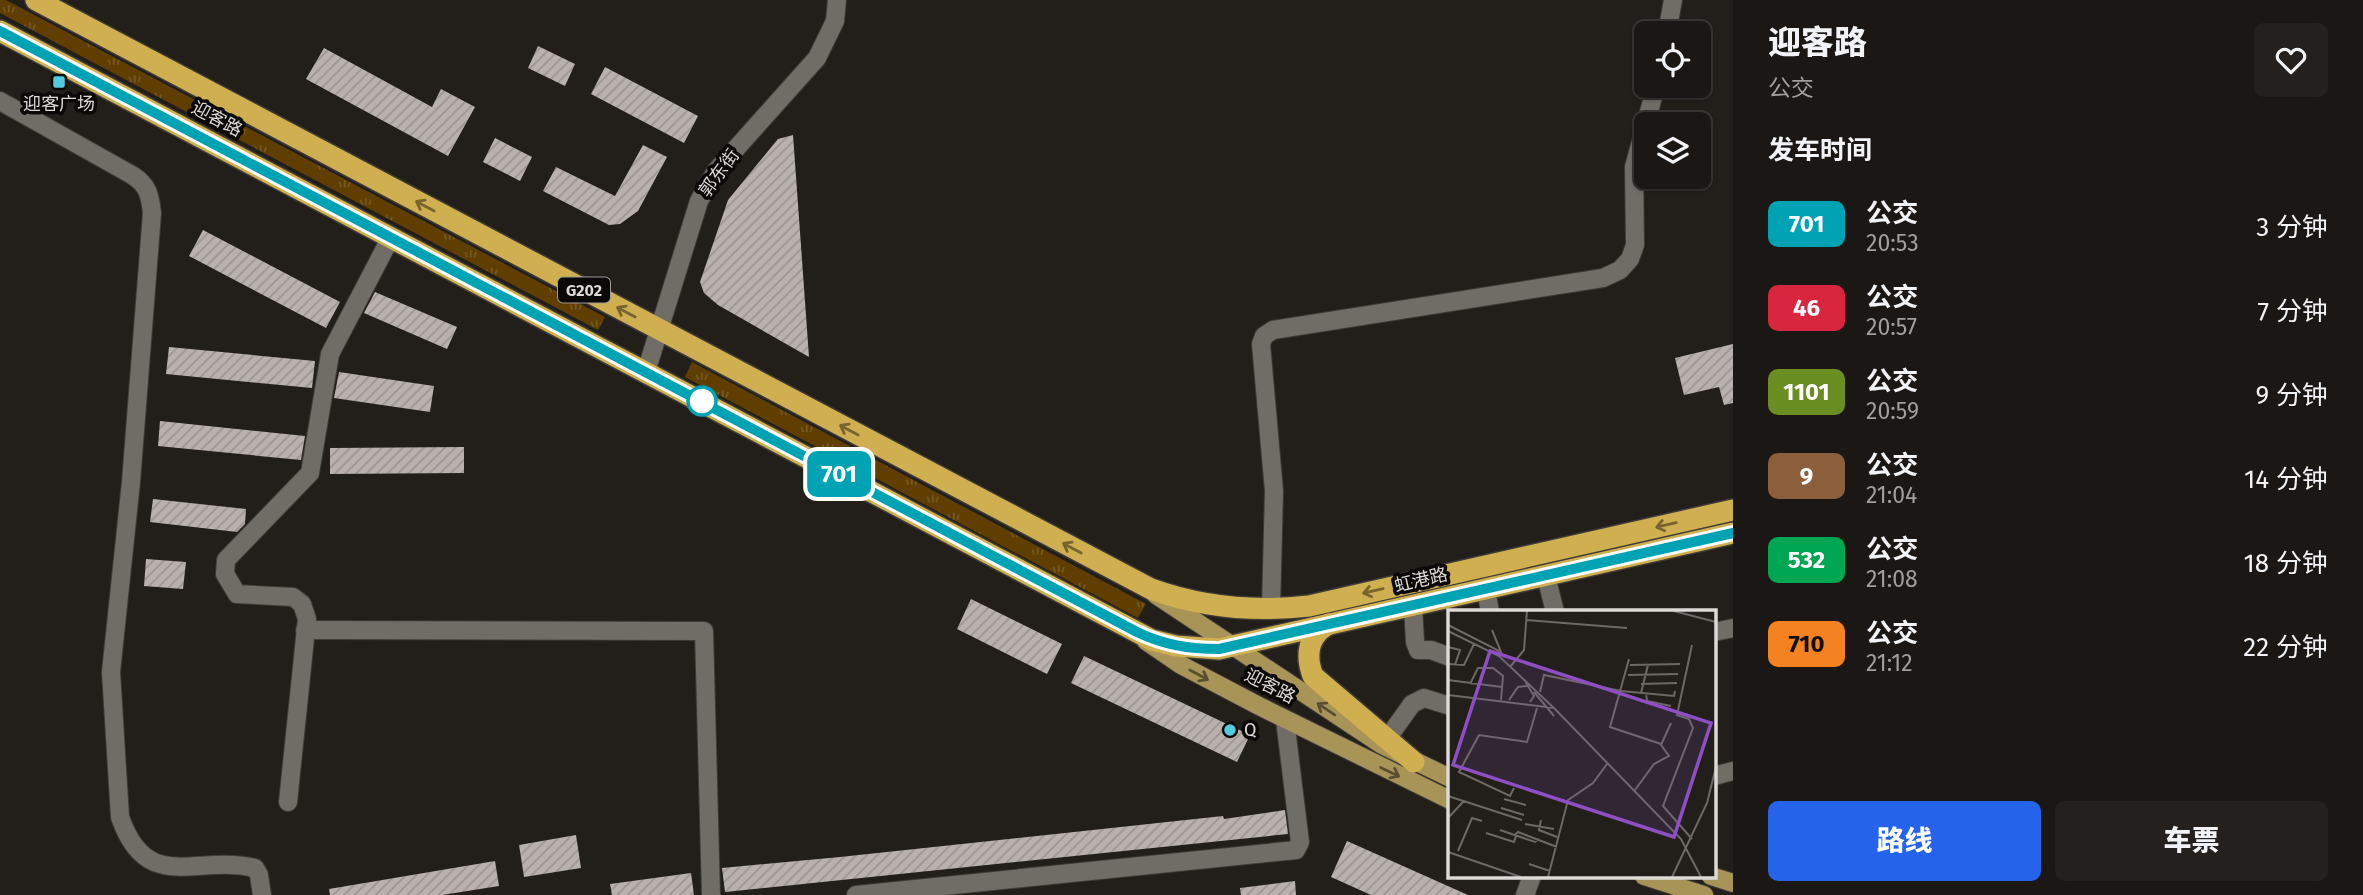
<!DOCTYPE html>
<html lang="zh">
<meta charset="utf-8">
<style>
:root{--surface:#1a1714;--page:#23201d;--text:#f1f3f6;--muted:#9f9fa0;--line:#383634;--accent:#2563eb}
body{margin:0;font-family:"Fira Sans","Noto Sans SC",sans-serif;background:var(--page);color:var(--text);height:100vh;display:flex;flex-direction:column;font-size:26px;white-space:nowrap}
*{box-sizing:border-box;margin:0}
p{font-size:23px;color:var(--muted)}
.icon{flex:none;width:38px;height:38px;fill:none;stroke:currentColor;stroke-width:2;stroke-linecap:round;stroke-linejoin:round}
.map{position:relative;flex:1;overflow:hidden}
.drawer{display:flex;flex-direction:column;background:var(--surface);width:630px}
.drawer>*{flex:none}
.badge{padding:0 14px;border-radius:10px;font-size:24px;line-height:46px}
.controls{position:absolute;left:1634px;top:21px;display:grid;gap:14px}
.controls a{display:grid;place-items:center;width:77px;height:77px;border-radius:10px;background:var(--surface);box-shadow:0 2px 5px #0004,0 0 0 2px var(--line);font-size:35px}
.map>.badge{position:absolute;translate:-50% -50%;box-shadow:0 0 0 4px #fff}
h2{padding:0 35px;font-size:26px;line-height:63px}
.round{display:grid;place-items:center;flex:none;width:74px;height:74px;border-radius:10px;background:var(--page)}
.overview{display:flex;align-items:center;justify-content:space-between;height:119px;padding:0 35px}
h1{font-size:33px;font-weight:800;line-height:52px}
.button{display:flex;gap:14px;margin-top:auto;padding:14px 35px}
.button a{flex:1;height:80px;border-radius:10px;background:var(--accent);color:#fff;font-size:28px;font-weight:800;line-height:80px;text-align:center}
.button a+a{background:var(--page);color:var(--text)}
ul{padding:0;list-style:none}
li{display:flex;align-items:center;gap:21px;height:84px;padding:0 35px}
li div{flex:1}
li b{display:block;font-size:26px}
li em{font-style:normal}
li .badge{min-width:77px;font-weight:700;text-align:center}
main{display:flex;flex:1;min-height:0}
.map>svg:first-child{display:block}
.grass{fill:url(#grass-tufts)}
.building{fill:url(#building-hatch)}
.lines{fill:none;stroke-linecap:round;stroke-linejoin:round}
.minor-casing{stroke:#3e3b37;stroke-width:20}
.major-casing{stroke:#3e3b37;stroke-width:20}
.highway-casing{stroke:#3e3b37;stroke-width:24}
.minor{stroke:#706c66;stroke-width:18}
.major{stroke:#a99458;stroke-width:18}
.highway{stroke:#cfaf4f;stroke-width:21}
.oneway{stroke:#77642f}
.oneway2{stroke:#5a4e30}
.line-casing{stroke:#fff;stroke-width:16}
.line{stroke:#00a3b4;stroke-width:10}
.poi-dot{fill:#54cade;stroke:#0b0907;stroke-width:2.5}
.stop-dot{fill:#fff;stroke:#00a3b4;stroke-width:3.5}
.labels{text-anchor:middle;stroke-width:7;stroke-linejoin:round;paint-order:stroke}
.shield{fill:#0b0907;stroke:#9d9b98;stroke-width:2}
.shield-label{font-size:16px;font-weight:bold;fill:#dcd9d6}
.poi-label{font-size:18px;fill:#dcd9d6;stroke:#0b0907}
.street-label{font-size:18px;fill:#dcd9d6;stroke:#0b0907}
.inset-road{fill:none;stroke:#6c6965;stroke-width:2}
.view{fill:#8e4fc4;fill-opacity:0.15;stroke:#8e4fc4;stroke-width:3.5}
.inset-edge{fill:none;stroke:#dcd9d6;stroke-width:3.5}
</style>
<main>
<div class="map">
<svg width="1733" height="895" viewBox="0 0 1733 895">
<defs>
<pattern id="grass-tufts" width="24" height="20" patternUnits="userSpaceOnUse" patternTransform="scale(1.75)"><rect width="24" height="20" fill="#5f3e00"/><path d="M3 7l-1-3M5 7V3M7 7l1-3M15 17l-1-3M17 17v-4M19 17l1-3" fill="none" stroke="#755924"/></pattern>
<pattern id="building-hatch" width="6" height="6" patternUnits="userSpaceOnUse" patternTransform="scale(1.75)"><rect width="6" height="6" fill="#b9b1ae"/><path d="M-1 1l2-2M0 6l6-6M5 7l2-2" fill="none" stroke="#9b9592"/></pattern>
</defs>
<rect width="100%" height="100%" fill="#221f1a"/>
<g class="grass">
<path d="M0,0H6L605,317L598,330L0,13Z"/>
<path d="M692,362L1146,604L1138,618L685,377Z"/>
</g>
<g class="building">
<path d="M538,46L575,64L565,86L528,68Z"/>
<path d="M324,48L432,107L441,89L475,107L448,156L306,79Z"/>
<path d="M605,67L698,116L684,143L591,94Z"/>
<path d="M793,135L809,357L718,305L704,293L700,282L728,200L778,139Z"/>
<path d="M495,138L532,157L520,181L483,162Z"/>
<path d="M643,145L667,157L638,211L620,224L609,225L543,191L556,167L615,196Z"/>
<path d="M203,230L340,302L326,328L189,256Z"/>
<path d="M375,292L457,327L447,349L364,313Z"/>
<path d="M1733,344V403L1724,405L1719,387L1684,395L1675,358Z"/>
<path d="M169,347L315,361L312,388L166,374Z"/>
<path d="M339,372L434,386L430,412L334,398Z"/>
<path d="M160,421L305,436L301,460L158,446Z"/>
<path d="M464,447V473L330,474V448Z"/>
<path d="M153,499L246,509L245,524L237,532L150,522Z"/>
<path d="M146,559L186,562L183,589L144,586Z"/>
<path d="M971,599L1062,644L1047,674L957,629Z"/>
<path d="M1084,656L1250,735L1237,762L1071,683Z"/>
<path d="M1285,810L1288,834L725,892L722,868L840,857L1223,816L1224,819Z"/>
<path d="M576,835L581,868L524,877L519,845Z"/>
<path d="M1347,841L1468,895H1371L1331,877Z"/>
<path d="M495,861L499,886L442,895H330L329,889Z"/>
<path d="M691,873L694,895H612L610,884Z"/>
<path d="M1295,881L1296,895H1241L1240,888Z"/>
</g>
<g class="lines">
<defs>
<g id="minor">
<path d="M1667,33L1673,0"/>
<path d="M0,101L132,175C148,185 150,195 152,213L131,482L111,672L120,817C147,895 195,854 255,868L259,875L262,895"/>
<path d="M646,372L699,201L716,171L817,58L835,21L837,0"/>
<path d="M1546,576L1555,612"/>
<path d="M1486,589L1490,612"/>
<path d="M1413,606L1415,642L1418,650H1431L1450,657"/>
<path d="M1271,608L1274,491L1261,344L1264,336L1273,330L1603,278L1620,270L1630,259L1635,245L1634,167L1656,86"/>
<path d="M305,630L704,631L711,895"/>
<path d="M1714,632L1733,628"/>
<path d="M1387,739L1412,704L1424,698L1450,706"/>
<path d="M1714,776L1733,771"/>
<path d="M288,802L307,619L302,604L293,597L237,594L225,574L226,560L310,473L330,354L391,237"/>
<path d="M856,895L1296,850L1300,842L1285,720"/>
<path d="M1525,895L1532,876"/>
</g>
<g id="major">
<path d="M1156,595L1382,745L1450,778"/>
<path d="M1146,641L1181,665L1259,706L1450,800"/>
<path d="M1644,876L1704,895"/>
<path d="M1711,876L1733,883"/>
</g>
<g id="highway">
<path d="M36,0L1151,589C1201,607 1256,612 1309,606L1733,510"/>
<path d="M0,31L1152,640L1176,646L1219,649L1733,533"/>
<path d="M1329,624C1308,635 1305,655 1313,676L1414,762"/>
</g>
</defs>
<use href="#minor" class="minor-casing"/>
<use href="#major" class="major-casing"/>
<use href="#highway" class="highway-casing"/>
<use href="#minor" class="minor"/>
<use href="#major" class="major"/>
<use href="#highway" class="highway"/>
</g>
<defs><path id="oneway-shaft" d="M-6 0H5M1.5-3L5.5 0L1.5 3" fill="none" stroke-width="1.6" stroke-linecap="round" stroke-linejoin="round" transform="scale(1.75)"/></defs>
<g class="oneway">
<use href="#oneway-shaft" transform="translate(425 206) rotate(-152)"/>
<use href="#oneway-shaft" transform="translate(626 312) rotate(-152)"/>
<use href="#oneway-shaft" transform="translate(849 430) rotate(-152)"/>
<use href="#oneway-shaft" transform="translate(1666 525) rotate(167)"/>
<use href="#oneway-shaft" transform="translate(1072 548) rotate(-152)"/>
<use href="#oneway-shaft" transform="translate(1373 591) rotate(167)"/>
</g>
<g class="oneway2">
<use href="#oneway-shaft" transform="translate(1199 675) rotate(28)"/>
<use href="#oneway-shaft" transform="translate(1326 709) rotate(-146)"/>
<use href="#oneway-shaft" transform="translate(1390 772) rotate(26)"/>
</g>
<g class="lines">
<defs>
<path id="line" d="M0,31L1137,632C1164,645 1189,649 1219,649L1733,533"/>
</defs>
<use href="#line" class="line-casing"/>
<use href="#line" class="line"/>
</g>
<g class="poi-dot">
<rect x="52" y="75" width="14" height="14" rx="3.5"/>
<circle cx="1230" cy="730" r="7"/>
</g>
<circle class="stop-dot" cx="702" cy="401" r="14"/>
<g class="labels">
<rect class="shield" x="558" y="277.5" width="52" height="25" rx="5"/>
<g class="shield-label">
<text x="584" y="296">G202</text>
</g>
<g class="poi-label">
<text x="59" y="110">迎客广场</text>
<text x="1244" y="736" text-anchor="start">Q</text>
</g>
<g class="street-label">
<text transform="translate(217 119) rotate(28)" y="6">迎客路</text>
<text transform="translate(719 173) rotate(-54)" y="6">郭东街</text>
<text transform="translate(1421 580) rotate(-13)" y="6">虹港路</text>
<text transform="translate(1270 686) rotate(27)" y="6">迎客路</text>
</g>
</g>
<g transform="translate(1448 610)">
<rect width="268" height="268" fill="#221f1a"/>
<path class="inset-road" d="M222,0L268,12M78,10L179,18M0,15L53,42L44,20M0,21L51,46L108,100M244,35L229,105L241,109L245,118L215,196L244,229M0,37L12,40L7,55M181,49L162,117L213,134M0,54L16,55L26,34M182,55L232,54M62,57L76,40L79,0M180,65L230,64M0,70L54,77M77,71L86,86L82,92M22,74L30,58H45L55,66L53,90M193,74L229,73M86,82L106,106M92,82L96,65L173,81L226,86L227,81M193,83L200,55M198,83L199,91L223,96M0,85L106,98L233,229L253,267M61,90L70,77L79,76M66,178L62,186L11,162L31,125L79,132L89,98M187,180L206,154L221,146L213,135L223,113M0,186L74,210M56,189L78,195M53,198L76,205M0,208L16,191M93,210L91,220L109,227M77,214L106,219M52,220L87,232L91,229M38,223L66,232L68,226M67,225L70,222L109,237M10,241L24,208L34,211M0,242L73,267M81,254L102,261M100,267L120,190L145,173L159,154M224,267L259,193L268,157"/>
<path class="view" d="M42,41L263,113L226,227L5,155Z"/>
<rect width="268" height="268" class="inset-edge"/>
</g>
</svg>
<div class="controls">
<a><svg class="icon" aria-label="locate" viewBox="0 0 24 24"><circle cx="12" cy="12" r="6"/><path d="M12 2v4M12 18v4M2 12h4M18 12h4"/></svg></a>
<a><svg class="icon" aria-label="layers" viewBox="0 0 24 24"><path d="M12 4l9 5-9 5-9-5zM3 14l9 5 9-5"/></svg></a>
</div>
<b class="badge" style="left:839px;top:474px;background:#00a3b4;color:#fff">701</b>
</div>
<section class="drawer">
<div class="overview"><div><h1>迎客路</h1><p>公交</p></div><a class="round"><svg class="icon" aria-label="heart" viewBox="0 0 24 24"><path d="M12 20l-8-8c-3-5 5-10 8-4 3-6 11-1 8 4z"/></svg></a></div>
<h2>发车时间</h2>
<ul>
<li><span class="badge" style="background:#00a3b4;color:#fff">701</span><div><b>公交</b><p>20:53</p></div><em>3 分钟</em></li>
<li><span class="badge" style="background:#d7263d;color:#fff">46</span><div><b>公交</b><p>20:57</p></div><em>7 分钟</em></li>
<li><span class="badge" style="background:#6b8e23;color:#fff">1101</span><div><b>公交</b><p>20:59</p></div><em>9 分钟</em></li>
<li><span class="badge" style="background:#8b5e3c;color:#fff">9</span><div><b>公交</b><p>21:04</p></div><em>14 分钟</em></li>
<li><span class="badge" style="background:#00a651;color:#fff">532</span><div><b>公交</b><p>21:08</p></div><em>18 分钟</em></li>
<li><span class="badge" style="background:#f58220;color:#111">710</span><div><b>公交</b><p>21:12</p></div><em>22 分钟</em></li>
</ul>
<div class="button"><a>路线</a><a>车票</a></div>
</section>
</main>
